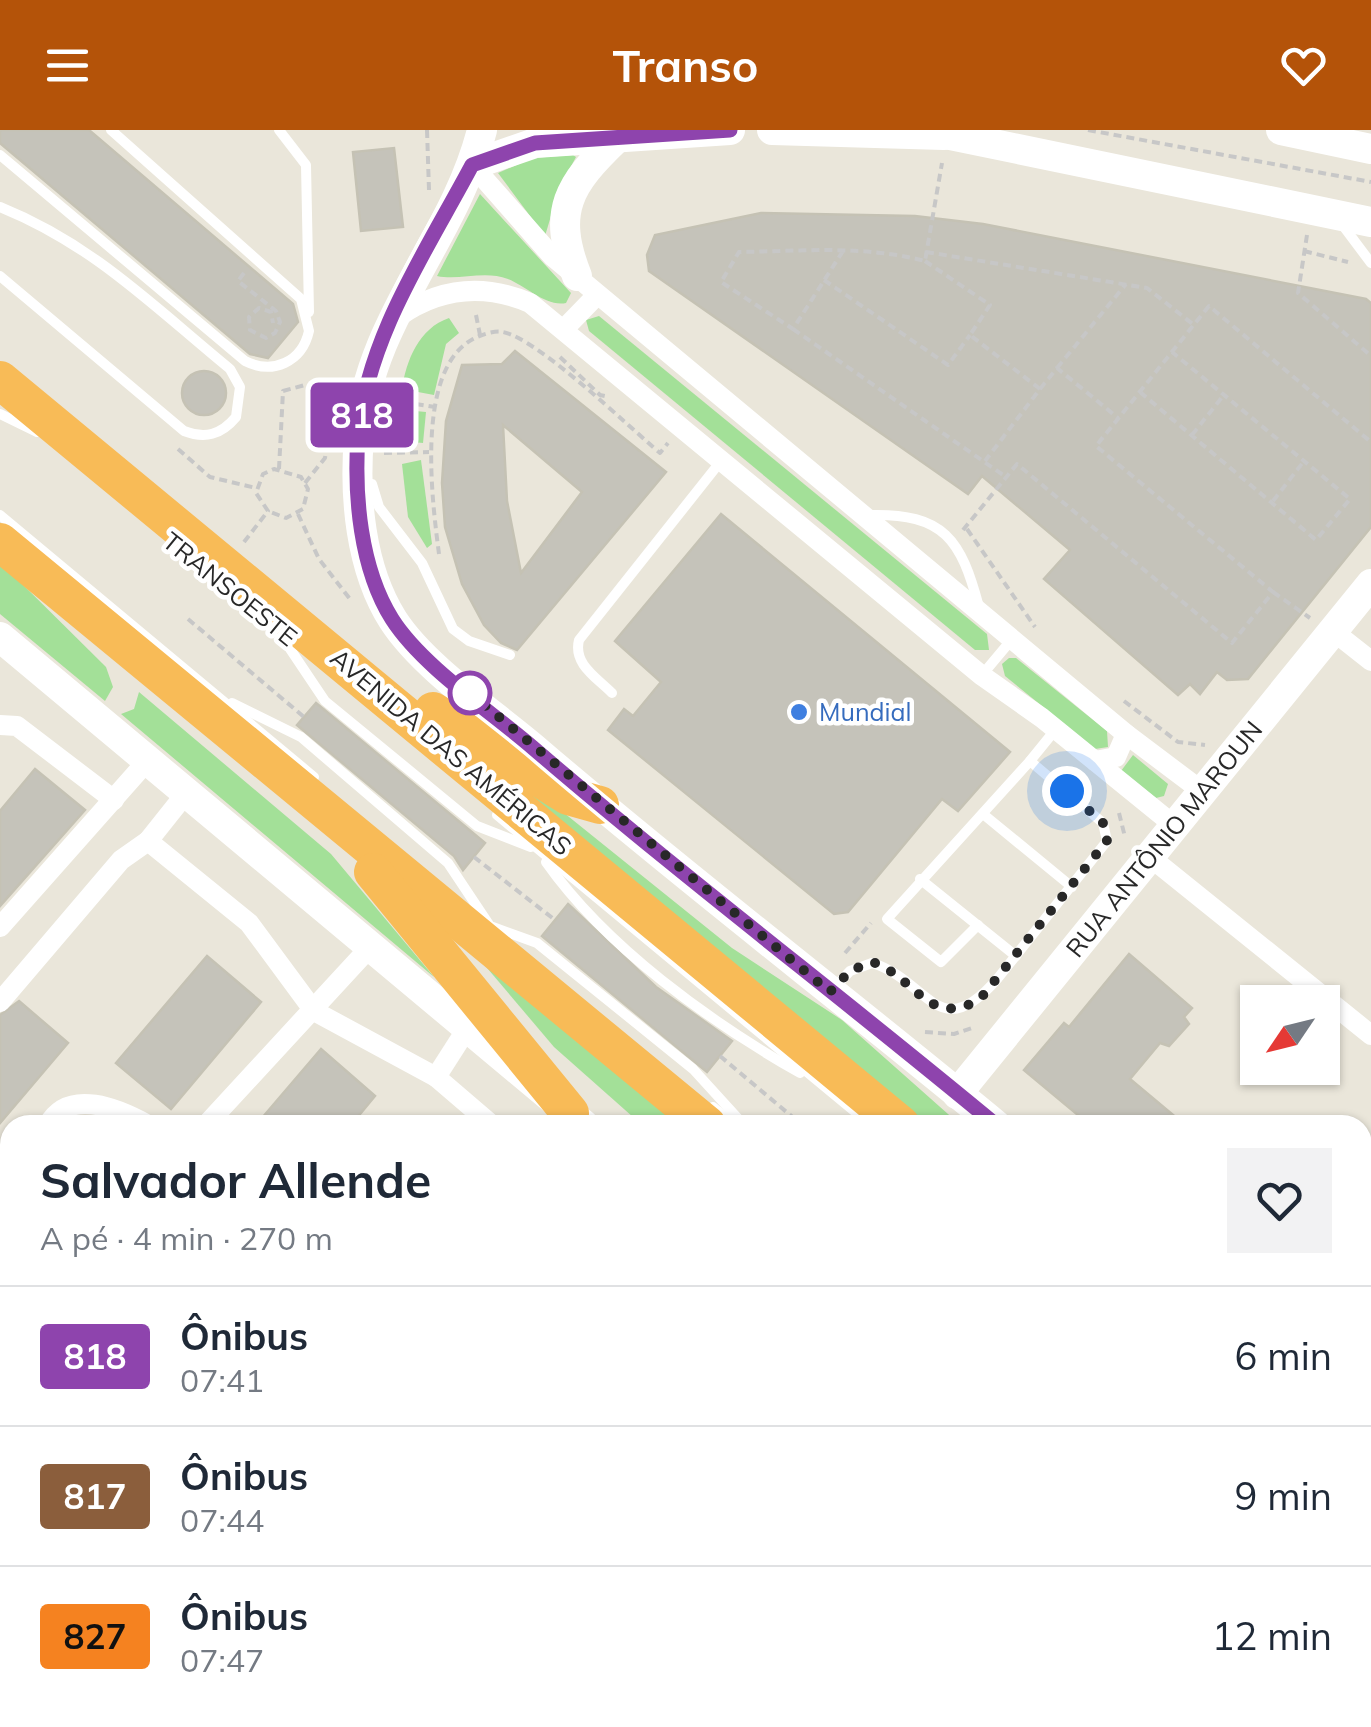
<!DOCTYPE html>
<html lang="pt">
<meta charset="utf-8">
<style>
:root{--surface:#fff;--page:#f2f2f3;--text:#1f2937;--muted:#747a83;--line:#e0e1e3;--accent:#b45309}
body{margin:0;font-family:Mulish,sans-serif;background:var(--page);color:var(--text);height:100vh;display:flex;flex-direction:column;font-size:38px;white-space:nowrap}
*{box-sizing:border-box;margin:0}
p{font-size:32px;color:var(--muted)}
.icon{flex:none;width:55px;height:55px;fill:none;stroke:currentColor;stroke-width:2;stroke-linecap:round;stroke-linejoin:round}
.map{position:relative;flex:1;overflow:hidden}
.panel{position:absolute;left:0px;top:985px;width:1372px;height:612px;display:flex;flex-direction:column;background:var(--surface);border-radius:30px 30px 0 0;box-shadow:0 2px 8px #0004}
.panel>*{flex:none}
.badge{padding:0 20px;border-radius:8px;font-size:35px;line-height:65px}
.needle{width:65px;rotate:235deg}
.fabs{position:absolute;left:1240px;top:855px;display:grid;gap:20px}
.fabs a{display:grid;place-items:center;width:100px;height:100px;border-radius:0px;background:var(--surface);box-shadow:0 2px 8px #0004;font-size:50px}
.you{position:absolute;width:50px;height:50px;margin:-25px;border:8px solid #fff;border-radius:50%;background:#1a73e8;box-shadow:0 0 0 15px #1a73e833}
.map>.badge{position:absolute;translate:-50% -50%;box-shadow:0 0 0 5px #fff}
.round{display:grid;place-items:center;flex:none;width:105px;height:105px;border-radius:0px;background:var(--page)}
.summary{display:flex;align-items:center;justify-content:space-between;height:170px;padding:0 40px}
h1{font-size:48px;font-weight:700;line-height:75px}
ul{padding:0;list-style:none}
li{display:flex;align-items:center;gap:30px;height:140px;padding:0 40px;border-top:2px solid var(--line)}
li div{flex:1}
li b{display:block;font-size:38px}
li em{font-style:normal}
li .badge{min-width:110px;font-weight:700;text-align:center}
header{display:flex;justify-content:space-between;align-items:center;height:130px;padding:0 40px;background:var(--accent);color:#fff;font-size:45px;font-weight:700}
.map>svg:first-child{display:block}
.green{fill:#a3e098}
.building{fill:#c5c3ba;stroke:#c5c2b4;stroke-width:2.5;fill-rule:evenodd}
.lines{fill:none;stroke-linecap:round;stroke-linejoin:round}
.path{stroke:#c7c7c7;stroke-width:4;stroke-dasharray:8 5;stroke-linecap:butt}
.lane{stroke:#fff;stroke-width:10}
.street{stroke:#fff;stroke-width:20}
.secondary{stroke:#fff;stroke-width:30}
.highway{stroke:#f8bb57;stroke-width:38}
.line-casing{stroke:#fff;stroke-width:22}
.line{stroke:#8e44ad;stroke-width:15}
.walk{stroke:#282828;stroke-width:10;stroke-dasharray:0 18}
.stop-dot{fill:#fff;stroke:#8e44ad;stroke-width:5}
.shop-dot{fill:#3f7fe0;stroke:#fff;stroke-width:4}
.labels{text-anchor:middle;stroke-width:9;stroke-linejoin:round;paint-order:stroke}
.street-label{font-size:25px;fill:#282828;stroke:#fff}
.shop-label{font-size:25px;fill:#366cbe;stroke:#fff;text-anchor:start}
</style>
<header><svg class="icon" aria-label="menu" viewBox="0 0 24 24"><path d="M4 6h16M4 12h16M4 18h16"/></svg>Transo<svg class="icon" aria-label="heart" viewBox="0 0 24 24"><path d="M12 20l-8-8c-3-5 5-10 8-4 3-6 11-1 8 4z"/></svg></header>
<div class="map">
<svg width="1371" height="1597" viewBox="0 0 1371 1597">
<rect width="100%" height="100%" fill="#eae6da"/>
<g class="green">
<path d="M573,25L576,27L559,59L545,106L498,43L533,28Z"/>
<path d="M480,64L571,163L566,173C546,177 526,156 508,149C484,140 459,151 437,146Z"/>
<path d="M599,186L987,504L989,520H975L589,201L586,190Z"/>
<path d="M449,188L459,203L446,214L434,265L402,259C406,231 419,198 449,188Z"/>
<path d="M394,279L426,282L423,313L392,310Z"/>
<path d="M421,330L432,414L427,418L408,387L402,334Z"/>
<path d="M0,432L106,537L113,557L105,571L0,484Z"/>
<path d="M1009,528H1016L1107,601L1108,617L1095,619L1005,546L1002,534Z"/>
<path d="M139,562L331,724L434,847L121,584L134,579Z"/>
<path d="M1133,625L1168,654L1164,666L1156,668L1121,641Z"/>
<path d="M500,641L543,666L732,818L842,890L957,992L917,995Z"/>
<path d="M454,799L688,995H642L554,917Z"/>
<path d="M1363,1417L1371,1424V1510L1363,1503Z"/>
</g>
<g class="building">
<path d="M0,0H89L293,174L298,192L268,228L250,224L0,13Z"/>
<path d="M394,18L403,97L361,101L353,22Z"/>
<path d="M761,83L915,86L983,94L1366,169L1371,173V397L1248,549L1227,550L1217,542L1200,564L1190,554L1178,565L1044,449L1070,420L982,346L968,364L649,141L647,125L655,105Z"/>
<path d="M515,221L666,342L517,520L501,513L484,495L462,454L445,397L442,353L446,291L462,235L502,234ZM503,295L582,362L521,443L507,371Z"/>
<circle cx="204" cy="263" r="22"/>
<path d="M721,384L1010,622L958,681L942,669L848,782L834,784L608,600L624,579L633,586L661,552L615,511Z"/>
<path d="M316,573L485,713L463,740L454,726L297,595Z"/>
<path d="M35,639L85,680L0,776V681Z"/>
<path d="M568,774L656,857L732,911L707,942L542,806Z"/>
<path d="M1129,824L1192,878L1184,887L1189,894L1169,916L1160,913L1130,949L1185,995H1090L1024,940L1064,893L1069,897Z"/>
<path d="M207,826L261,872L171,979L116,933Z"/>
<path d="M19,871L68,913L0,993V885Z"/>
<path d="M321,919L375,966L351,995H256Z"/>
</g>
<g class="lines">
<g class="path">
<path d="M427,0L429,60"/>
<path d="M1088,0L1371,52"/>
<path d="M1307,105L1298,163L1371,226"/>
<path d="M843,121L793,199L721,152L739,122C801,121 865,115 925,131L942,33"/>
<path d="M1304,121L1348,132"/>
<path d="M926,122L1147,158L1194,195"/>
<path d="M925,131L990,175L970,205L1040,259L985,331"/>
<path d="M244,143L238,151L276,181L280,192L275,203L266,208L250,200L249,187L259,178L271,182L273,193"/>
<path d="M824,150L948,235L970,205"/>
<path d="M476,185L480,205"/>
<path d="M793,199L1006,347"/>
<path d="M560,227L600,265L609,267"/>
<path d="M1057,238L1126,154"/>
<path d="M1040,259L1057,238L1118,288"/>
<path d="M1140,262L1316,410L1350,369L1172,222"/>
<path d="M390,270L435,277"/>
<path d="M1192,305L1223,266"/>
<path d="M178,319L210,347L256,358"/>
<path d="M384,323L429,322"/>
<path d="M279,339L283,261L305,255L334,257"/>
<path d="M305,353L325,328L335,257L341,248"/>
<path d="M1273,371L1304,331"/>
<path d="M298,384L319,429L350,469"/>
<path d="M967,399L1035,497"/>
<path d="M963,400L1017,334L1232,513L1273,462L1096,316L1209,176L1371,312"/>
<path d="M244,412L268,381L256,363L263,344L274,339L301,347L308,359L303,379L286,388L268,381"/>
<path d="M439,424C432,370 415,240 473,209C481,205 494,200 503,202C538,209 628,296 660,323L668,313"/>
<path d="M1273,462L1310,488"/>
<path d="M188,489L304,587"/>
<path d="M1124,571L1178,612L1205,615"/>
<path d="M1119,683L1125,707"/>
<path d="M474,727L555,790"/>
<path d="M845,823L871,793"/>
<path d="M925,902L954,904L975,897"/>
<path d="M720,926L802,995"/>
</g>
<g class="lane">
<path d="M279,0L306,35L309,182"/>
<path d="M0,25L245,231C273,245 302,232 309,201L301,169L111,0"/>
<path d="M0,77C94,115 153,176 230,239L240,257L236,287C221,305 205,309 184,301L0,146"/>
<path d="M1341,93L1371,133"/>
<path d="M0,284L37,302"/>
<path d="M372,354L379,377L422,433L453,499L469,511L510,525"/>
<path d="M0,385L314,647"/>
<path d="M869,385C945,383 961,410 979,477"/>
<path d="M276,498L325,571L477,696L531,717"/>
<path d="M982,545L1013,508"/>
<path d="M612,563C596,547 573,534 579,510L721,331"/>
<path d="M232,573L301,607L448,733L490,796L537,813L693,939L744,995"/>
<path d="M983,684L1072,757"/>
<path d="M497,685L871,995"/>
<path d="M546,732C606,817 710,892 800,943"/>
<path d="M920,749L1016,826"/>
<path d="M978,795L941,832L887,789L1030,631"/>
<path d="M834,858L850,841L872,833C929,850 938,918 998,848L1107,711L1103,693L1030,631L1056,599"/>
<path d="M713,977L735,995"/>
<path d="M1362,1403L1371,1410"/>
<path d="M1362,1511L1371,1518"/>
</g>
<g class="street">
<path d="M472,35L552,126L1126,604L1203,662"/>
<path d="M398,187C439,158 483,153 530,173L981,545L1042,588L1175,696"/>
<path d="M564,199L597,165"/>
<path d="M1333,501L1371,531"/>
<path d="M0,595L17,596L114,670"/>
<path d="M1095,631L1116,627L1126,604"/>
<path d="M148,711L187,662"/>
<path d="M1150,727L1371,905"/>
<path d="M0,797L148,630"/>
<path d="M0,872L121,730L148,711L249,793L314,881L436,947L492,995"/>
<path d="M436,947L468,897"/>
<path d="M48,995C69,957 119,979 148,995"/>
<path d="M206,995L372,815"/>
<path d="M0,1169L10,1177"/>
<path d="M0,1283L10,1291"/>
<path d="M408,1588L420,1597"/>
<path d="M346,1597L354,1588"/>
</g>
<g class="secondary">
<path d="M482,0C455,108 367,191 359,307C354,366 360,438 393,490C424,538 494,584 538,622C687,750 844,869 996,995"/>
<path d="M772,0L944,5"/>
<path d="M926,0L1371,92"/>
<path d="M1281,0L1371,19"/>
<path d="M472,35L535,13L730,0"/>
<path d="M577,146C551,81 569,54 616,9"/>
<path d="M0,507L584,995"/>
<path d="M957,964L1371,454"/>
<path d="M1362,1299L1371,1306"/>
<path d="M1300,1588L1312,1597"/>
</g>
<g class="highway">
<path d="M0,250L901,995"/>
<path d="M0,412L707,995"/>
<path d="M433,581L568,666L600,675"/>
<path d="M373,742L570,983"/>
<path d="M1362,1330L1371,1333"/>
<path d="M1362,1376L1371,1383"/>
<path d="M1362,1535L1371,1542"/>
</g>
</g>
<g class="lines">
<defs>
<path id="line" d="M730,0L535,13L472,35C427,120 367,207 358,306C354,365 360,438 392,489C422,536 489,580 532,617C683,747 842,867 996,995"/>
</defs>
<use href="#line" class="line-casing"/>
<use href="#line" class="line"/>
<path class="walk" d="M470,563L457,552L830,862L850,841L872,832C915,846 929,900 980,869L1107,711L1103,693L1067,661"/>
</g>
<circle class="stop-dot" cx="470" cy="563" r="20"/>
<circle class="shop-dot" cx="799" cy="582" r="10"/>
<g class="labels">
<g class="street-label">
<text transform="translate(230 459) rotate(39)" y="9">TRANSOESTE</text>
<text transform="translate(451 622) rotate(40)" y="9">AVENIDA DAS AMÉRICAS</text>
<text transform="translate(1164 709) rotate(-51)" y="9">RUA ANTÔNIO MAROUN</text>
</g>
<g class="shop-label">
<text x="819" y="591">Mundial</text>
</g>
</g>
</svg>
<div class="fabs">
<a><svg class="needle" viewBox="-14 -14 28 28"><path d="M0-13l5 13h-10z" fill="#e53935"/><path d="M0 13l5-13h-10z" fill="#747a83"/></svg></a>
</div>
<div class="you" style="left:1067px;top:661px"></div>
<b class="badge" style="left:362px;top:285px;background:#8e44ad;color:#fff">818</b>
<section class="panel">
<div class="summary"><div><h1>Salvador Allende</h1><p>A pé · 4 min · 270 m</p></div><a class="round"><svg class="icon" aria-label="heart" viewBox="0 0 24 24"><path d="M12 20l-8-8c-3-5 5-10 8-4 3-6 11-1 8 4z"/></svg></a></div>
<ul>
<li><span class="badge" style="background:#8e44ad;color:#fff">818</span><div><b>Ônibus</b><p>07:41</p></div><em>6 min</em></li>
<li><span class="badge" style="background:#8b5e3c;color:#fff">817</span><div><b>Ônibus</b><p>07:44</p></div><em>9 min</em></li>
<li><span class="badge" style="background:#f58220;color:#111">827</span><div><b>Ônibus</b><p>07:47</p></div><em>12 min</em></li>
</ul>
</section>
</div>
